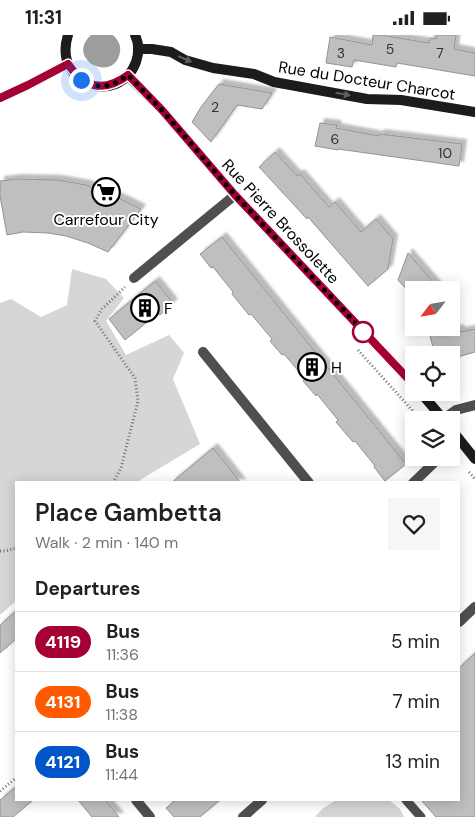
<!DOCTYPE html>
<meta charset="utf-8">
<style>
:root{--surface:#fff;--page:#f6f6f6;--text:#202124;--muted:#757577;--line:#e0e0e0}
body{margin:0;font-family:"DM Sans",sans-serif;background:var(--page);color:var(--text);height:100vh;display:flex;flex-direction:column;font-size:19px;white-space:nowrap}
*{box-sizing:border-box;margin:0}
p{font-size:16px;color:var(--muted)}
.icon{flex:none;width:28px;height:28px;fill:none;stroke:currentColor;stroke-width:2;stroke-linecap:round;stroke-linejoin:round}
.map{position:relative;flex:1;overflow:hidden}
.panel{position:absolute;left:15px;top:446px;width:445px;height:320px;display:flex;flex-direction:column;background:var(--surface);border-radius:0px;box-shadow:0 2px 12px #0003}
.panel>*{flex:none}
.badge{padding:0 10px;border-radius:16px;font-size:18px;line-height:32px}
.needle{width:32px;rotate:239deg}
.buttons{position:absolute;left:405px;top:246px;display:grid;gap:10px}
.buttons a{display:grid;place-items:center;width:55px;height:55px;border-radius:0px;background:var(--surface);box-shadow:0 2px 12px #0003;font-size:25px}
.you{position:absolute;width:25px;height:25px;margin:-12px;border:4px solid #fff;border-radius:50%;background:#1a73e8;box-shadow:0 0 0 8px #1a73e833}
.map>.badge{position:absolute;translate:-50% -50%;box-shadow:0 0 0 2px #fff}
h2{padding:0 20px;font-size:19px;line-height:45px}
.round{display:grid;place-items:center;flex:none;width:52px;height:52px;border-radius:0px;background:var(--page)}
.head{display:flex;align-items:center;justify-content:space-between;height:85px;padding:0 20px}
h1{font-size:24px;font-weight:600;line-height:38px}
ul{padding:0;list-style:none}
li{display:flex;align-items:center;gap:15px;height:60px;padding:0 20px;border-top:1px solid var(--line)}
li div{flex:1}
li b{display:block;font-size:19px}
li em{font-style:normal}
li .badge{min-width:55px;font-weight:700;text-align:center}
.status{display:flex;justify-content:space-between;align-items:center;height:35px;padding:0 25px;background:var(--surface);direction:ltr}
.status svg{height:14px;fill:currentColor}
.map>svg:first-child{display:block}
.green{fill:#d6d6d6}
.water{fill:#9d9d9d}
.building{fill:#bfbfbf;stroke:#939393;filter:url(#shadow)}
.lines{fill:none;stroke-linecap:round;stroke-linejoin:round}
.path{stroke:#717171;stroke-width:3;stroke-dasharray:1 2.5;stroke-linecap:butt}
.lane{stroke:#4f4f4f;stroke-width:9}
.street{stroke:#4f4f4f;stroke-width:10}
.secondary{stroke:#1c1c1c;stroke-width:10}
.oneway{fill:#606060}
.line-casing{stroke:#fff;stroke-width:11}
.line{stroke:#a50034;stroke-width:8}
.walk{stroke:#000;stroke-width:5;stroke-dasharray:0 9}
.stop-dot{fill:#fff;stroke:#a50034;stroke-width:2.5}
.labels{text-anchor:middle;stroke-width:4;stroke-linejoin:round;paint-order:stroke}
.number-label{font-size:14px;fill:#303030}
.street-label{font-size:16px;fill:#000;stroke:#fff}
.poi-label{font-size:16px;fill:#000;stroke:#fff;text-anchor:start}
</style>
<div class="status"><b>11:31</b><svg viewBox="0 0 49 12"><path d="M0 12V9h3v3zM5 12V6h3v6zM10 12V3h3v9zM15 12V0h3v12zM26 1h20v11H26zM47 4h2v5h-2z"/></svg></div>
<div class="map">
<svg width="475" height="782" viewBox="0 0 475 782">
<defs>
<filter id="shadow"><feDropShadow dx="4.5" dy="-4.5" stdDeviation="1" flood-color="#0004"/></filter>
</defs>
<rect width="100%" height="100%" fill="#fff"/>
<g class="green">
<path d="M72,234L106,244L124,263L106,286L126,320L169,300L184,318L173,344L200,409L140,445L139,447L16,448V566L0,580V268L11,264L41,282L67,270Z"/>
<path d="M336,765H389L400,774L404,782H315L322,774Z"/>
</g>
<path class="water" d="M91,0H113C118,5 121,10 120,17C115,49 64,25 91,0Z"/>
<g class="building">
<path d="M373,0H381L429,8L430,3L436,4L437,0H456L454,14L475,18V41L397,28L396,32L354,25L352,32L326,28L330,2L372,10Z"/>
<path d="M219,49L272,58L262,74L237,70L211,107L192,87L201,72Z"/>
<path d="M320,88L337,90L336,93L379,101L380,99L462,109L459,131L338,114V115L315,111Z"/>
<path d="M275,117L297,141L300,139L329,172L335,167L361,197L376,184L393,204L388,234L368,251L308,182L307,184L259,132Z"/>
<path d="M17,144L58,145L86,150L110,159L141,174L108,217L88,208L66,201L48,198L23,197L7,200L0,161V146Z"/>
<path d="M222,202L406,429L385,446L374,432L375,431L355,406L353,407L336,387L338,385L317,359L316,361L303,346L305,344L284,319L282,320L270,306L272,304L251,279L249,280L232,259L233,257L213,232L211,233L200,219Z"/>
<path d="M408,218L440,255H407L398,245Z"/>
<path d="M155,246L173,268L160,280L158,278L125,305L109,284Z"/>
<path d="M459,294L460,297L475,294V317L451,324V320H435L430,301Z"/>
<path d="M213,413L241,448H171Z"/>
<path d="M16,576V604L0,618V590Z"/>
<path d="M475,618V782H436L421,765H459V633Z"/>
<path d="M16,752V765H33L13,782H0V765Z"/>
<path d="M78,765H105L119,782H92Z"/>
<path d="M176,765H220L200,782H174L166,773Z"/>
</g>
<g class="lines">
<g class="path">
<path d="M358,315L421,385"/>
<path d="M469,437L475,444"/>
<path d="M113,448L121,433L138,366L135,343L95,286L102,274L125,252"/>
<path d="M0,516H5L16,513"/>
<path d="M0,756L16,743"/>
</g>
<path class="lane" d="M406,765L421,782"/>
<g class="street">
<path d="M134,243L235,160"/>
<path d="M203,317L309,448"/>
<path d="M443,384L456,375L475,370"/>
<path d="M451,412L459,404"/>
<path d="M413,448L440,422"/>
<path d="M459,587L475,572"/>
<path d="M136,765L150,782"/>
<path d="M243,782L262,765"/>
</g>
<g class="secondary">
<path d="M68,0C52,50 119,72 136,27C139,18 139,8 135,0"/>
<path d="M138,14H152L171,17L185,25L213,33L254,39L274,47L367,64L401,65L475,77"/>
<path d="M128,41L162,75L235,160L414,350"/>
<path d="M0,63L28,50L68,29"/>
<path d="M421,358L444,385"/>
<path d="M451,394L475,424"/>
</g>
</g>
<defs><path id="oneway-solid" d="M-6-.8H1V-3.2L6.5 0L1 3.2V.8H-6Z" transform="scale(1.25)"/></defs>
<g class="oneway">
<use href="#oneway-solid" transform="translate(185 24) rotate(23)"/>
<use href="#oneway-solid" transform="translate(343 59) rotate(10)"/>
</g>
<g class="lines">
<defs>
<path id="line" d="M0,63L28,50L68,29C84,53 104,58 128,40L162,75L235,160L414,350"/>
</defs>
<use href="#line" class="line-casing"/>
<use href="#line" class="line"/>
<path class="walk" d="M81,45C99,54 111,53 128,40L162,75L235,160L366,299L363,297"/>
</g>
<defs>
<symbol id="supermarket-ring" viewBox="-11 -11 22 22"><circle r="9.5" fill="#fff" stroke="#000" stroke-width="1.5"/><path d="M-6-5.5h2.5l.6 2H6L4.5 2H-2.5L-4.4-4H-6ZM-1.5 3.2a1.3 1.3 0 1 0 .1 0ZM3 3.2a1.3 1.3 0 1 0 .1 0Z" fill="#000"/></symbol>
<symbol id="building-ring" viewBox="-11 -11 22 22"><circle r="9.5" fill="#fff" stroke="#000" stroke-width="1.5"/><path d="M-4-6H4V6H1V3H-1V6H-4ZM-2.5-4.3h1.7v1.8h-1.7ZM.8-4.3h1.7v1.8H.8ZM-2.5-1h1.7V.8h-1.7ZM.8-1h1.7V.8H.8Z" fill="#000"/></symbol>
</defs>
<g fill-rule="evenodd">
<use href="#supermarket-ring" x="90" y="141" width="32" height="32"/>
<use href="#building-ring" x="129" y="257" width="32" height="32"/>
<use href="#building-ring" x="296" y="316" width="32" height="32"/>
</g>
<circle class="stop-dot" cx="363" cy="297" r="10"/>
<g class="labels">
<g class="number-label">
<text x="390" y="19">5</text>
<text x="341" y="23">3</text>
<text x="440" y="23">7</text>
<text x="215" y="77">2</text>
<text x="335" y="109">6</text>
<text x="445" y="123">10</text>
</g>
<g class="street-label">
<text transform="translate(367 45) rotate(9)" y="6">Rue du Docteur Charcot</text>
<text transform="translate(281 186) rotate(47)" y="6">Rue Pierre Brossolette</text>
</g>
<g class="poi-label">
<text x="106" y="190" text-anchor="middle">Carrefour City</text>
<text x="164" y="279">F</text>
<text x="331" y="338">H</text>
</g>
</g>
</svg>
<div class="buttons">
<a><svg class="needle" viewBox="-14 -14 28 28"><path d="M0-13l5 13h-10z" fill="#e53935"/><path d="M0 13l5-13h-10z" fill="#757577"/></svg></a>
<a><svg class="icon" aria-label="locate" viewBox="0 0 24 24"><circle cx="12" cy="12" r="6"/><path d="M12 2v4M12 18v4M2 12h4M18 12h4"/></svg></a>
<a><svg class="icon" aria-label="layers" viewBox="0 0 24 24"><path d="M12 4l9 5-9 5-9-5zM3 14l9 5 9-5"/></svg></a>
</div>
<div class="you" style="left:81px;top:45px"></div>
<section class="panel">
<div class="head"><div><h1>Place Gambetta</h1><p>Walk · 2 min · 140 m</p></div><a class="round"><svg class="icon" aria-label="heart" viewBox="0 0 24 24"><path d="M12 20l-8-8c-3-5 5-10 8-4 3-6 11-1 8 4z"/></svg></a></div>
<h2>Departures</h2>
<ul>
<li><span class="badge" style="background:#a50034;color:#fff">4119</span><div><b>Bus</b><p>11:36</p></div><em>5 min</em></li>
<li><span class="badge" style="background:#ff5a00;color:#fff">4131</span><div><b>Bus</b><p>11:38</p></div><em>7 min</em></li>
<li><span class="badge" style="background:#0055c8;color:#fff">4121</span><div><b>Bus</b><p>11:44</p></div><em>13 min</em></li>
</ul>
</section>
</div>
